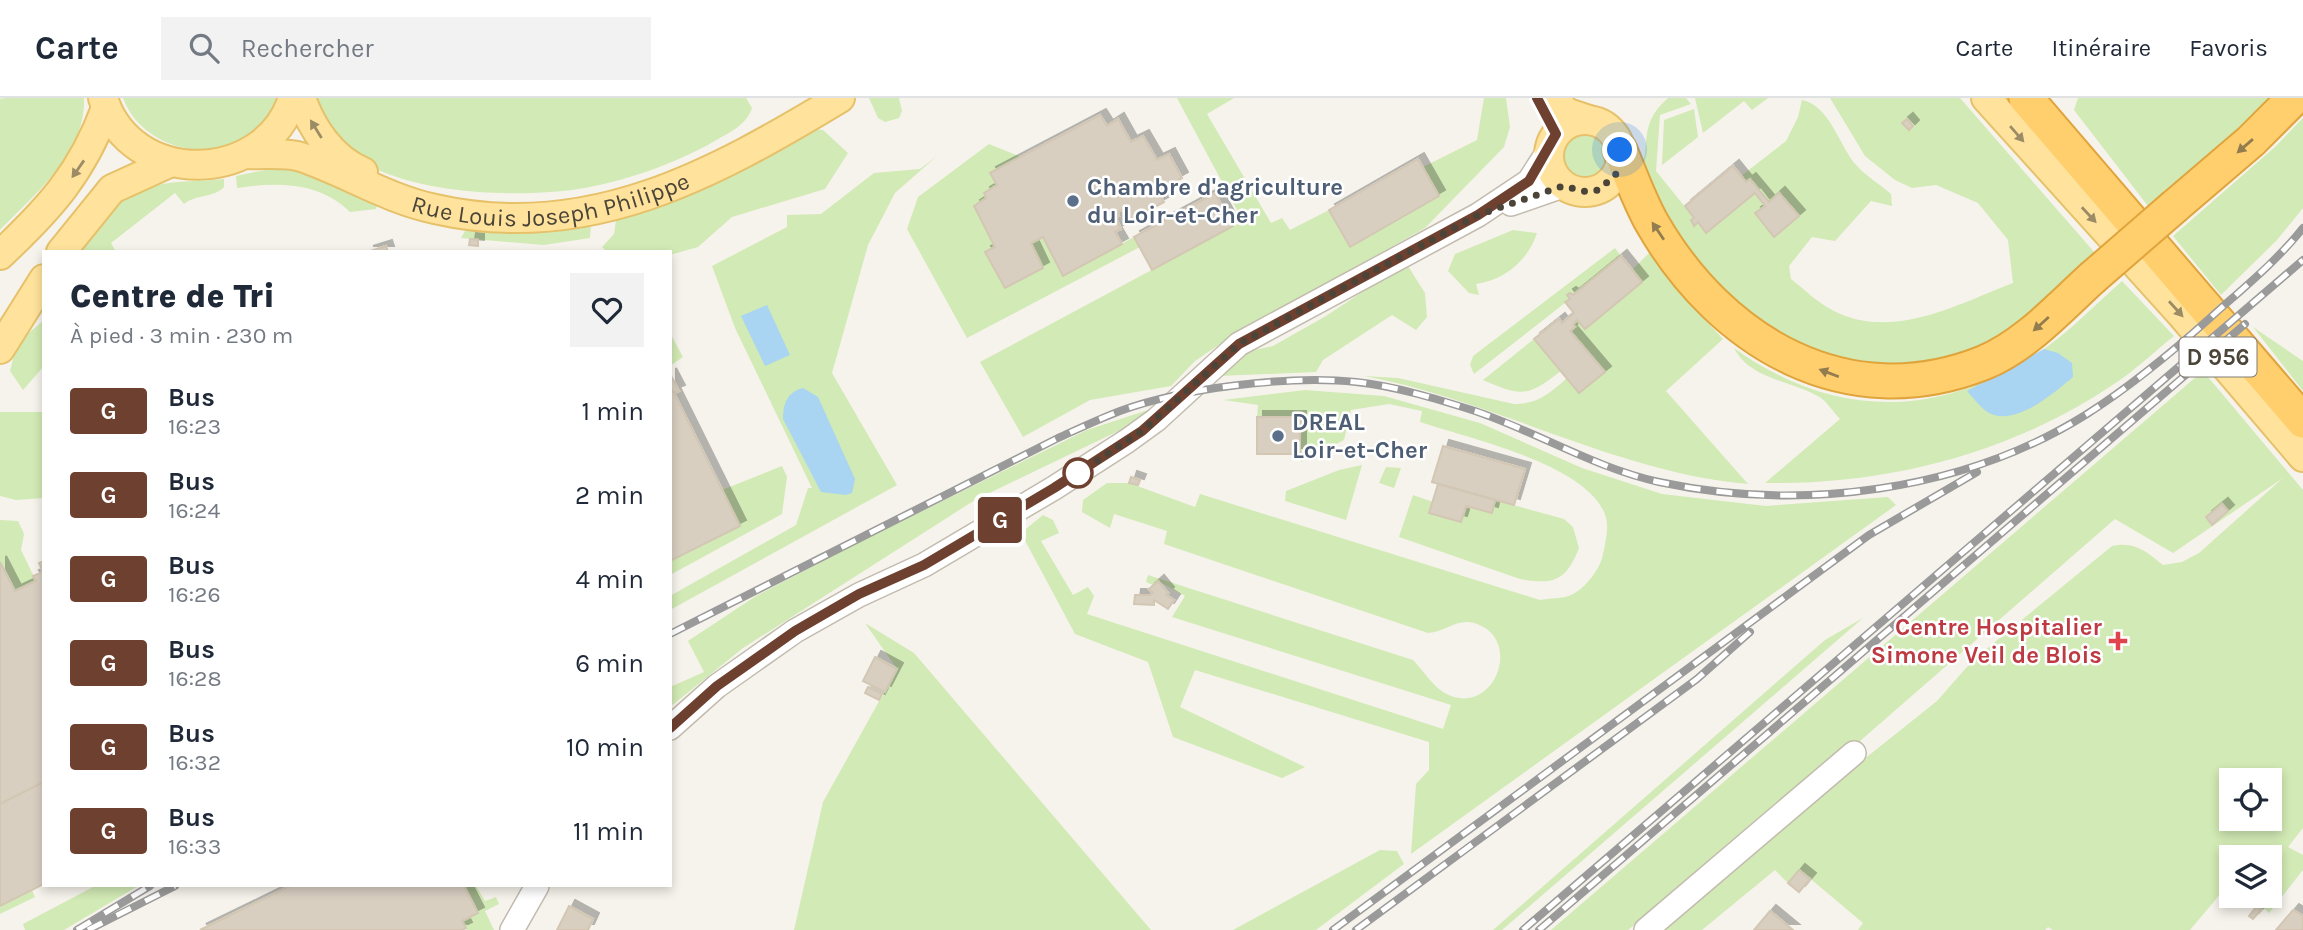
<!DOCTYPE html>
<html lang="fr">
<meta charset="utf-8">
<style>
:root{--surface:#fff;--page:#f2f2f3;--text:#1f2937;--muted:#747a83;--line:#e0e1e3}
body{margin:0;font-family:Karla,sans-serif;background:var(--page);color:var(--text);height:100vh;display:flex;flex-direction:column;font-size:26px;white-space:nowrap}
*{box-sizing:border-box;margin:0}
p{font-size:23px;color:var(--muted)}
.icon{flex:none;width:38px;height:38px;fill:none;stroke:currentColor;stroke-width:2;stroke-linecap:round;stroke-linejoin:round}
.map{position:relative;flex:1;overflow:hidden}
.sheet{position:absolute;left:42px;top:152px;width:630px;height:637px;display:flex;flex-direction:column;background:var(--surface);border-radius:0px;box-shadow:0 4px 10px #0003}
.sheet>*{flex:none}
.badge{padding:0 14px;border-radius:5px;font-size:24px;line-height:46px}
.tools{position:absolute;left:2219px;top:670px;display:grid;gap:14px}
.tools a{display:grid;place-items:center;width:63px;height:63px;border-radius:0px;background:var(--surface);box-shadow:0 4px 10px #0003;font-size:35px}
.you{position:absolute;width:35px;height:35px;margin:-18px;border:5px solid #fff;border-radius:50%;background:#1a73e8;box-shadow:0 0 0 10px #1a73e833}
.map>.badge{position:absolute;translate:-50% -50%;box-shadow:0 0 0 4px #fff}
.round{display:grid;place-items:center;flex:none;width:74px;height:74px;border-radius:0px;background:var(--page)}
.headline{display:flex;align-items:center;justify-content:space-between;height:119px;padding:0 28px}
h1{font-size:33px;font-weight:800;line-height:52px}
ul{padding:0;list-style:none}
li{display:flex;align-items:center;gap:21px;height:84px;padding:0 28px}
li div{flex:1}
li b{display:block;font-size:26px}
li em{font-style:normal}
li .badge{min-width:77px;font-weight:700;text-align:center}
header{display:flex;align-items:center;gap:42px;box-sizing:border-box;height:98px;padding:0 35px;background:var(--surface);border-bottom:2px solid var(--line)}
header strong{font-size:33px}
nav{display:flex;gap:38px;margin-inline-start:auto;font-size:24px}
.search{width:490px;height:63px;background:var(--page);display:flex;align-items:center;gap:18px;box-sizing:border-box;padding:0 24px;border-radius:0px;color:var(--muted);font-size:26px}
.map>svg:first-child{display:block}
.green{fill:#d2eab5;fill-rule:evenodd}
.water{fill:#a9d4f2}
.building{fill:#d8cfc1;stroke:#d3c7b4;stroke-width:2;filter:url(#shadow)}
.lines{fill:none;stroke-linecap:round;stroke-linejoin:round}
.minor-casing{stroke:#c2bbae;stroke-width:26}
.major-casing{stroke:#e6c16a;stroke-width:32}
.highway-casing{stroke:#e0a43c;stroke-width:37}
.minor{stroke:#fff;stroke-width:23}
.major{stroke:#ffe39c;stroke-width:28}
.highway{stroke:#ffcf6e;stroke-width:33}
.rail-casing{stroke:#9a9a9a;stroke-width:8}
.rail{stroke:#fff;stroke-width:5;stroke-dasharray:16;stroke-linecap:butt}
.highway-bridge-casing{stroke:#e0a43c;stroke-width:37;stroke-linecap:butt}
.highway-bridge{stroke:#ffcf6e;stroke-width:33}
.oneway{fill:#9c8c66}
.oneway2{fill:#937c4e}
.line-casing{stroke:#fff;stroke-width:16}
.line{stroke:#6e4030;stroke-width:10}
.walk{stroke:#4b4439;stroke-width:7;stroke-dasharray:0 12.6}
.service-dot{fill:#5c6f8a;stroke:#fff;stroke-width:2.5}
.stop-dot{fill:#fff;stroke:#6e4030;stroke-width:3.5}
.health-dot{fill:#e0444e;stroke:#fff;stroke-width:2.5}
.labels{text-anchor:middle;stroke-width:5;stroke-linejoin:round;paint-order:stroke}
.shield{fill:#fff;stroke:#817c74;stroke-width:2}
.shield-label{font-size:23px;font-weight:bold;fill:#4b4439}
.street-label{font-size:24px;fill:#4b4439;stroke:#fff}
.service-label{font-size:24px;font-weight:bold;fill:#4e5e75;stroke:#fff;text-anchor:start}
.health-label{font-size:24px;font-weight:bold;fill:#be3a42;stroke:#fff;text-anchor:end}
</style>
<header>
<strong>Carte</strong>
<div class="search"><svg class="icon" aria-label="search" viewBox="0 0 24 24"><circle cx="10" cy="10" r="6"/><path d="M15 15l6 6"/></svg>Rechercher</div>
<nav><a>Carte</a><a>Itinéraire</a><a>Favoris</a></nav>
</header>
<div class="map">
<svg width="2303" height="832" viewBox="0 0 2303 832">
<defs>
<filter id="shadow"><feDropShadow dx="6" dy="-6" stdDeviation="0" flood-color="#0004"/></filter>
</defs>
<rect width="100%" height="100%" fill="#f6f3ec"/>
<g class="green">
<path d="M6,0H84C86,55 35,96 0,132V1Z"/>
<path d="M123,0H280C272,15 264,28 250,37C208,67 141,49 123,0Z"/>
<path d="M317,0H746L752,10C746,28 728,35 713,44C677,65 620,85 578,91C507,102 326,98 317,0Z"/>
<path d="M869,0H899L902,13L899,20L885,24L878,20Z"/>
<path d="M1177,0H1234L1207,16L1271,125L1282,120L1290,132L1329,112L1350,149L1439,98L1423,69L1477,42L1484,0H1506L1510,29L1504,49L1425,130L1226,242L1195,263L1171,288L1090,302L1023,339L980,264L1243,123Z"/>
<path d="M1668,0H1686L1691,6L1660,17L1656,73L1694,120L1691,123L1694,127L1698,124L1706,135L1755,95L1765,108L1756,115L1774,138L1798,119L1769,104L1750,81L1746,84L1741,78L1786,43L1798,19L1802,2C1831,8 1839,49 1857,68C1867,79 1880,86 1891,96L1892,108L1871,103L1835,143L1812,139L1789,168L1791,181C1805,192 1818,205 1834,213C1893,243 1958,206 2013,185L2008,142L1978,105L1936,87L1912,90L1895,82L1865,58L1830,0H1960L2095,155L2075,172L2077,176C2040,206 2001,244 1954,259C1911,273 1860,271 1817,255C1749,231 1697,169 1661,108C1655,99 1646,87 1642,76C1640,70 1644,62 1645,56C1647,30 1648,18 1668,0Z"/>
<path d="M1695,0H1768L1752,12L1744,3L1703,35Z"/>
<path d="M2078,0H2269L2241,28L2148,108L2074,12Z"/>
<path d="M1694,11L1698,39L1662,67L1664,22Z"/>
<path d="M2303,20V110L2277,142L2221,197L2173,138L2275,49Z"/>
<circle cx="1585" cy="56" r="30"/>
<path d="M804,30L823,32L848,55L825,91L732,119L698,149L670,157V154H607L602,149L614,136L617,115Z"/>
<path d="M989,46L1021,59L990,75L997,87L984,94L986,100L974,108L995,149L986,154L1005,190L1043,170L1031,145L1043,139L1064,178L1134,139L1140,149L967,240L907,131L918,99Z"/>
<path d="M937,58L895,95L868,147L832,275L897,387L670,512V498L796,427L808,390H812L735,230L712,168L787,129V117L821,116L874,75L920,71Z"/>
<path d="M284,68L317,71L378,104L376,111L350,114C320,84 276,84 237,90L236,78Z"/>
<path d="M224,81V89C214,100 196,96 184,106L175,95L111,145L116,154H78C88,140 98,122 111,110C141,80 184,85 224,81Z"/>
<path d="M583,120L591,126L590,140L544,147L461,140L465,133H554Z"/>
<path d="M1513,132L1537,135C1528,163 1504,182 1476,186L1479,197L1469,195L1448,173L1455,156Z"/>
<path d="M1615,150L1621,158L1573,197L1570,195L1567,197L1570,201L1474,276L1470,267L1473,258Z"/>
<path d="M1649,155L1672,186L1723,241L1666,293L1748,386C1614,374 1495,302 1364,278L1398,280L1514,306C1538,306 1549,296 1567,280L1579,295L1604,274L1570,233L1575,230L1573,227L1577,222L1585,231L1642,184L1632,172Z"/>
<path d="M1406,165L1425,195L1427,219L1416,232L1392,217L1323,262L1316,274L1219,278L1249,253L1273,248L1326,218Z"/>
<path d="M2122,183L2174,238C2156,252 2139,269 2120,282C2016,354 1891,387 1765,385L1840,321C1834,315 1828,305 1821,300C1794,283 1750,282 1734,250C1833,321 1935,321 2037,256C2067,236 2095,207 2122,183Z"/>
<path d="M44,222V268L23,292L10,273L17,245Z"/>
<path d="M2253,229L2303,263V293Z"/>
<path d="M670,235L683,259L670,268Z"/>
<path d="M1534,241L1561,273C1527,299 1522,299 1483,282Z"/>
<path d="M2203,273L2303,392V730L2288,749L2303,757V772L2269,815L2250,798H2270V760H2231V782L2229,780L2217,800L2190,832H2053L2048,829L2045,832H1858L1863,825L1800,772L1788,785L1775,772L1702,832H1661L1774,733L1937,603L1973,562L2112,448C2134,443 2146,453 2163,467L2182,464L2199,455L2283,380L2173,455L2115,421L1860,643L1850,646L1628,832H1551ZM2231,682H2270V721H2231Z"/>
<path d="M1305,292L1384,298L1480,325L1582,370L1662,396L1766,408L1888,399L1896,407L1411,756L1416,686L1429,672V644L1195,572L1180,609L1305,669L1282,680L1173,639L1148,564L1075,536L1021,435L1043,417L1053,422L1059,435L1041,443L1073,497L1088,489L1094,498L1087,516L1443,631L1451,607L1172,519L1185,498L1158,483L1153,487L1146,484L1148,477L1413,562C1422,571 1432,587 1443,594C1493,624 1526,540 1474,525C1457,520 1445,534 1428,535L1164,446L1167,433L1114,416L1110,430L1082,414L1083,402L1107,385H1129L1195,409L1200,396L1540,502C1549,500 1563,501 1571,497C1585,491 1601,470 1603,456C1606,442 1610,427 1604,414C1582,365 1468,340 1420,324L1422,313L1389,306L1351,312L1344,342L1301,364L1300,319H1257L1258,307L1223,302Z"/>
<path d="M1154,310L1137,324L975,402L743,550L670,609V589L704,574L688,543L756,498L873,437L1087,332Z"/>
<path d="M0,314H44V400L16,402L0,398Z"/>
<path d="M1362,367L1346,422L1285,403L1286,393L1339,372Z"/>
<path d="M782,368L787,379L782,416L670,477V463L740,428L722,392Z"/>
<path d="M1386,369L1401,370L1394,390L1379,385Z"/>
<path d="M1413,397L1433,404L1491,414L1495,402L1564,421L1573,429L1579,450C1566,483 1554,487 1520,481L1399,439Z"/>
<path d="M0,422L18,423L24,436L21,452L36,483L15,493L0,464Z"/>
<path d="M1863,520L1502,832H1493L1825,542Z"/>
<path d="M865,525L914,555L1151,832H794L823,704L897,571Z"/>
<path d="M1380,752L1397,753L1404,766L1316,832H1233Z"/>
<path d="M95,788H138L64,832H25L23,826Z"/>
<path d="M464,788H476L485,803L496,799L499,806L485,813L494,832H467L462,823L477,815Z"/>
<path d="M32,792L35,799L0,816V808Z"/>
</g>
<g class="water">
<path d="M767,207L790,257L765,268L741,218Z"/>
<path d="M2044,251L2058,255L2072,265L2073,279C2054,295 2012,332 1986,313C1979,308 1973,299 1967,293Z"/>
<path d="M803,290L818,299L855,381L852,395L846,397L821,394L783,321C783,306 787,294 803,290Z"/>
</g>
<g class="building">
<path d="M1100,17L1107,28L1118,21L1131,44L1143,38L1157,62L1169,56L1182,80L1158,93L1164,104L1129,123L1122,112L1117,114L1119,118L1116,120L1121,131L1115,134L1122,146L1063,178L1043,139L1031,145L1043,170L1005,190L985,154L995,149L974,108L986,100L984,95L997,87L990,75Z"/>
<path d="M1907,21L1913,28L1909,32L1902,25Z"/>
<path d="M1418,61L1439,98L1350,149L1329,112Z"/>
<path d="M1733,68L1746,84L1750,81L1769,104L1779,95L1799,118L1774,139L1755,115L1765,108L1755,95L1706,135L1698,124L1694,128L1691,122L1694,120L1685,108Z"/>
<path d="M1215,95L1233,128L1152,172L1134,139Z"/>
<path d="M470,141L478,142V148L469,147Z"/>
<path d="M386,148L388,154H367Z"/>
<path d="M1621,158L1642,184L1585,231L1577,222L1573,227L1575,229L1570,233L1605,274L1579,295L1534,241L1559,221L1562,225L1574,215L1565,204L1570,201L1567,197L1570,195L1573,197Z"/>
<path d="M670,276L679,293L674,295H670Z"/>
<path d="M673,293L740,428L670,463V295Z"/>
<rect x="1257" y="319" width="43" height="37"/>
<path d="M1443,348L1525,371L1514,407L1432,384Z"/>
<path d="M1131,379L1140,382L1138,387L1129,385Z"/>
<path d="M1438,386L1495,402L1492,415L1466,408L1461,424L1429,415Z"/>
<path d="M2222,406L2228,413L2212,427L2206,419Z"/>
<path d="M44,463V684L0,706V464L15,493L36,483L33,478L43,474L39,465Z"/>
<path d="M1158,483L1168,495L1166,497L1174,502L1168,511L1154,502V507L1134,506L1135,497H1150L1153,495L1149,491Z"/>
<path d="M875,559L897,571L885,594L863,583Z"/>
<path d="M868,589L882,596L879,602L865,595Z"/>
<path d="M44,684V786L0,808V706Z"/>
<path d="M1799,772L1810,781L1799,794L1788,785Z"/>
<path d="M290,788H464L478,815L462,823L466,830L462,832H200Z"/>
<path d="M569,808L593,821L588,832H557Z"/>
<path d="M2256,809L2261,812L2253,821L2249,818Z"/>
<path d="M2293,812L2303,818V832H2276Z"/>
<path d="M1770,813L1793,832H1754Z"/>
</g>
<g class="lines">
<defs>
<g id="minor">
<path d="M1511,106L1563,88"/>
<path d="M670,630L717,588L795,533L859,497L924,467L1054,390L1127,343L1156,322L1239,246L1478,117L1529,83L1549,52"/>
<path d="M512,832L537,788"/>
<path d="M1646,832L1854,655"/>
</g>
<g id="major">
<path d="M103,0C131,90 265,88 293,0"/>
<path d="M301,0C312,31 332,61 363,74"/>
<path d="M1549,0L1568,15L1589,22"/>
<path d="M1986,0L2181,216L2303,359"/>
<circle cx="1585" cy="58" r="36"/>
<path id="s1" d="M248,56C264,57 285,54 301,59C346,74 387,101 435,111C588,146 714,76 840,0"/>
<path d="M61,154L112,91L169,65"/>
<path d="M0,157C50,110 82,75 106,10"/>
<path d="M0,251L44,181"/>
</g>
<g id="highway">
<path d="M2026,0L2303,323"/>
<path d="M1620,52C1630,76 1639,102 1652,125C1721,245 1847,319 1983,265C2025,248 2059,210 2092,180"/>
<path d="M2175,108L2251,43L2294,0"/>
</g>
</defs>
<use href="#minor" class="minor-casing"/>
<use href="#major" class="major-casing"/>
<use href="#highway" class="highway-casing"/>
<use href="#minor" class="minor"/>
<use href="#major" class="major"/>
<use href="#highway" class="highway"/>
<defs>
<g id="rail">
<path d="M670,536L1058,340C1078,331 1099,321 1120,313C1182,290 1290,277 1356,284C1395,288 1437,301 1475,313C1537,334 1595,370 1659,384C1800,414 1963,394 2087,316C2131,288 2171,255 2210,220C2242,191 2276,164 2303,130"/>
<path d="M77,832L150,788"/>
<path d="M88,832L175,788"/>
<path d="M1333,832L1869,437L1977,374"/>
<path d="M1356,832L1697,581L1750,534"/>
<path d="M1523,832L2303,162"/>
<path d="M1539,832L2245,226"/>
</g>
</defs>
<use href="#rail" class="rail-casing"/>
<use href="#rail" class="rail"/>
<defs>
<path id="highway-bridge" d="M2092,180L2175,108"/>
</defs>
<use href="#highway-bridge" class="highway-bridge-casing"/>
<use href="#highway-bridge" class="highway-bridge"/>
</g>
<defs><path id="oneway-solid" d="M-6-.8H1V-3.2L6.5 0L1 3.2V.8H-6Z" transform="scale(1.75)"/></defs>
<g class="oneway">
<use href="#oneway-solid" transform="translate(316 31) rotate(-122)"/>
<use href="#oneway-solid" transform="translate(2017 36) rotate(49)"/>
<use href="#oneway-solid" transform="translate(78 71) rotate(125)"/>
<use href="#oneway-solid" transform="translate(2089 117) rotate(47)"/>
<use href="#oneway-solid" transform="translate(2176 211) rotate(48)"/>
</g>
<g class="oneway2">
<use href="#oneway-solid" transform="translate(2245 48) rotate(139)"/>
<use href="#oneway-solid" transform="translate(1658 133) rotate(-124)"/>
<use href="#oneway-solid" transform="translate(2041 226) rotate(138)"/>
<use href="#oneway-solid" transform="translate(1829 275) rotate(-159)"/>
</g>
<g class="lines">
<defs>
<path id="line" d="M670,630L717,588L795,533L859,496L924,467L1054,390L1142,333L1239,246L1478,117L1529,83L1556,36L1537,0"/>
</defs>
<use href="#line" class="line-casing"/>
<use href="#line" class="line"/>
<path class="walk" d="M1078,375L1072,379L1142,333L1239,246L1478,117L1563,88L1587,94L1599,92L1617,75L1620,52"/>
</g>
<g class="service-dot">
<circle cx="1073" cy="103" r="7"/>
<circle cx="1278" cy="338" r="7"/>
</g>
<circle class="stop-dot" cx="1078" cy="375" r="14"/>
<path class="health-dot" d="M2114.5 532.5h7v7h7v7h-7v7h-7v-7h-7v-7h7z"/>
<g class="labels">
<rect class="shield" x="2179.5" y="239.5" width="77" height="39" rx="5"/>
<g class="shield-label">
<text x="2218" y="267">D 956</text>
</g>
<g class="street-label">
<text dy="8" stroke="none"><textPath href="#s1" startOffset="315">Rue Louis Joseph Philippe</textPath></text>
</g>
<g class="service-label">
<text x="1087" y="97">Chambre d'agriculture<tspan x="1087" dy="28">du Loir-et-Cher</tspan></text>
<text x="1292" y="332">DREAL<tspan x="1292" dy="28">Loir-et-Cher</tspan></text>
</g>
<g class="health-label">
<text x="2102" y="537">Centre Hospitalier<tspan x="2102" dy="28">Simone Veil de Blois</tspan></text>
</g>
</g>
</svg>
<div class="tools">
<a><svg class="icon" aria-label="locate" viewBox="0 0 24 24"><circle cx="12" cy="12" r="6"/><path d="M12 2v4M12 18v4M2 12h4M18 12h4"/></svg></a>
<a><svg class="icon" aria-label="layers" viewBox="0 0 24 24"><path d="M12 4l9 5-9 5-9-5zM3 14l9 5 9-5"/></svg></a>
</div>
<div class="you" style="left:1620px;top:52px"></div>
<b class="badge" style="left:1000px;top:422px;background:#6e4030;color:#fff">G</b>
<section class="sheet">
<div class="headline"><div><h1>Centre de Tri</h1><p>À pied · 3 min · 230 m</p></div><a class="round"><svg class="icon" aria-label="heart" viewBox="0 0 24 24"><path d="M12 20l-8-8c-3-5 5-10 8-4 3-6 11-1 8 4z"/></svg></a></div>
<ul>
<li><span class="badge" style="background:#6e4030;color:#fff">G</span><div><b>Bus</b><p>16:23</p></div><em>1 min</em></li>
<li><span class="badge" style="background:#6e4030;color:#fff">G</span><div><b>Bus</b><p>16:24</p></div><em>2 min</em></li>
<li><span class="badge" style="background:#6e4030;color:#fff">G</span><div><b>Bus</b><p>16:26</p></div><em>4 min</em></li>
<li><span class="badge" style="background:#6e4030;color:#fff">G</span><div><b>Bus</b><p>16:28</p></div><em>6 min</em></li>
<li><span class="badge" style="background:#6e4030;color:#fff">G</span><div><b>Bus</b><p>16:32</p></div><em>10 min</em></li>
<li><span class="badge" style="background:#6e4030;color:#fff">G</span><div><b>Bus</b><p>16:33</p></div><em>11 min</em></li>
</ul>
</section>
</div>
